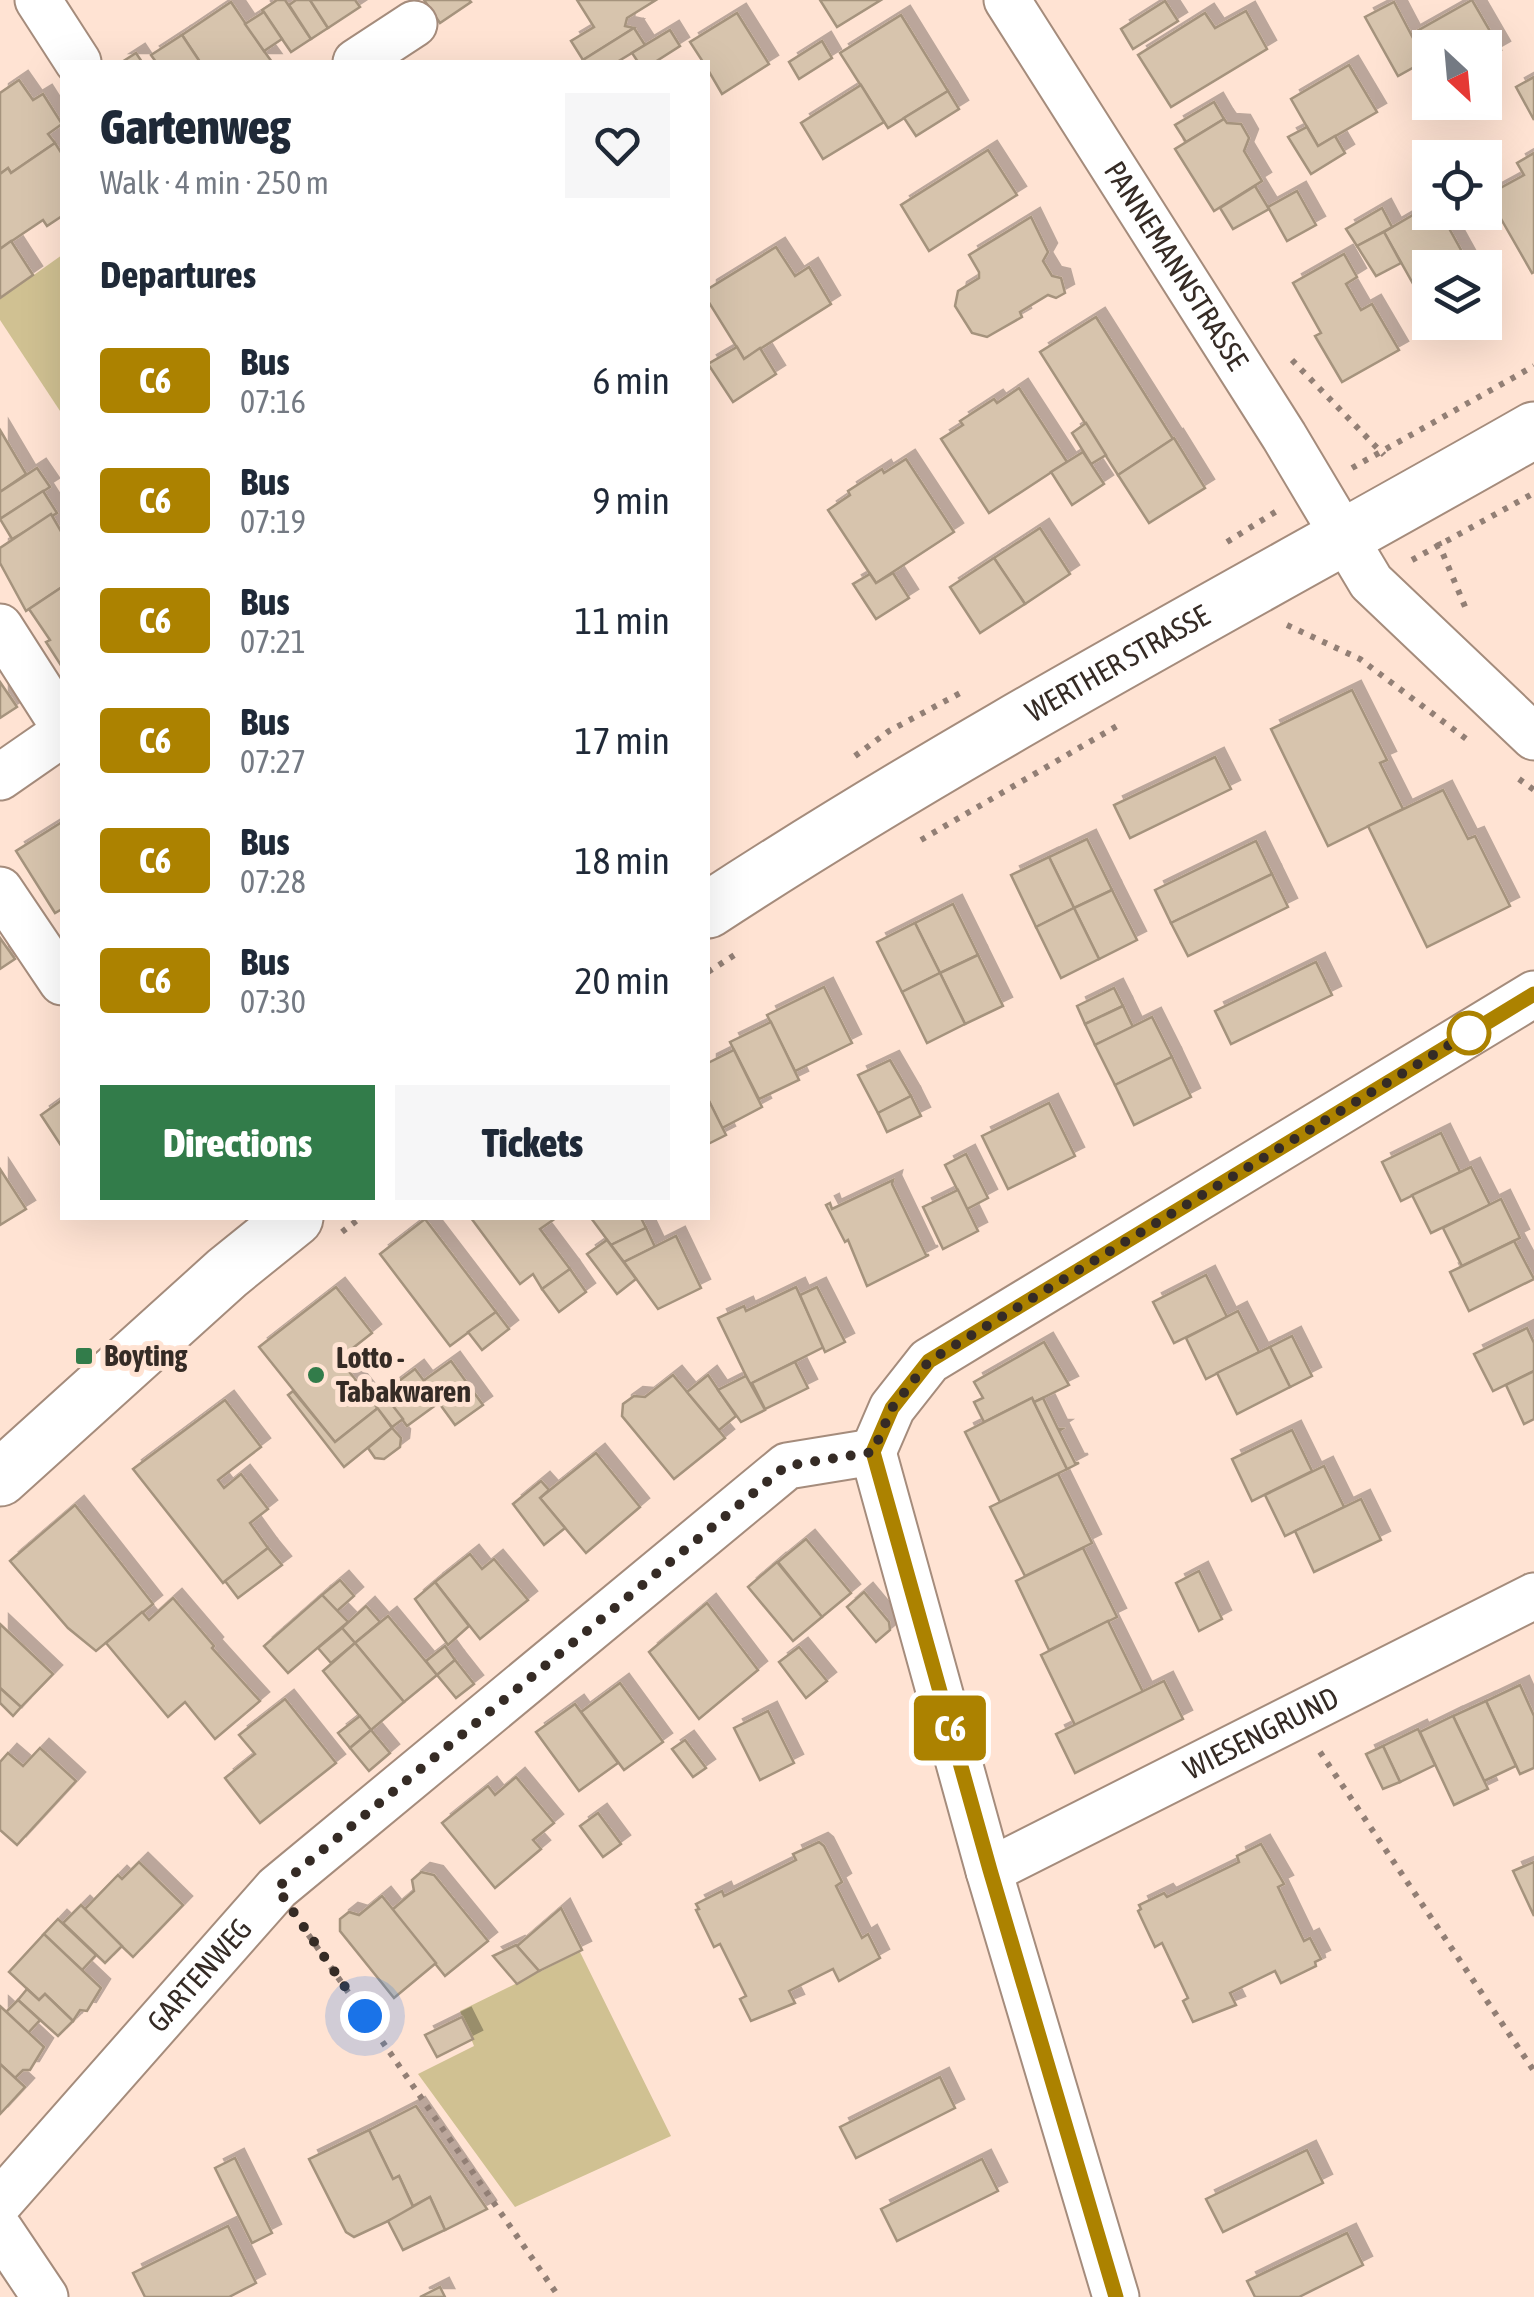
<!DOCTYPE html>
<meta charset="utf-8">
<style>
:root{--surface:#fff;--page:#f6f6f7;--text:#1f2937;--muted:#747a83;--accent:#327c4a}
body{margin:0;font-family:"Asap Condensed",sans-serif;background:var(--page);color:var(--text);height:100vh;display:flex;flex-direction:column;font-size:38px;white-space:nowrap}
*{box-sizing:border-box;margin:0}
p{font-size:32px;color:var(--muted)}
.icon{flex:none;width:55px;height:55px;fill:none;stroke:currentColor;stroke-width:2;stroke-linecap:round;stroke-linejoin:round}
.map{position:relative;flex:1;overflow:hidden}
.details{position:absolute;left:60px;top:60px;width:650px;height:1160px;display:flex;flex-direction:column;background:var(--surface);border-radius:0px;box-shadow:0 10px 40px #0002}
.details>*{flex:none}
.badge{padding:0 20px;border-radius:8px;font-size:35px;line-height:65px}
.needle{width:65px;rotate:154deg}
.fabs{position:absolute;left:1412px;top:30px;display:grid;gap:20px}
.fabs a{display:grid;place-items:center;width:90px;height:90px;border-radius:0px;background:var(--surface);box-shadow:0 10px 40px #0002;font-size:50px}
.you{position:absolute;width:50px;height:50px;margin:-25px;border:8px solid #fff;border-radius:50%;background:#1a73e8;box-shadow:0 0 0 15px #1a73e833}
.map>.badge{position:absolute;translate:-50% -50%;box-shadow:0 0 0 5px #fff}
h2{padding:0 40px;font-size:38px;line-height:90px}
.round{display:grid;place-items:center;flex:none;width:105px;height:105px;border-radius:0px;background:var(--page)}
.overview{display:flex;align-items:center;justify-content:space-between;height:170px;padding:0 40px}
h1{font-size:48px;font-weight:800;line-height:75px}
.cta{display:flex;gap:20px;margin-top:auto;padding:20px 40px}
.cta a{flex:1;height:115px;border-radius:0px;background:var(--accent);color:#fff;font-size:40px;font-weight:800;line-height:115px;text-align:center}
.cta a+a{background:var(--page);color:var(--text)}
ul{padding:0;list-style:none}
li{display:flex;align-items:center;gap:30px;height:120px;padding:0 40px}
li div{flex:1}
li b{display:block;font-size:38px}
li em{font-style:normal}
li .badge{min-width:110px;font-weight:700;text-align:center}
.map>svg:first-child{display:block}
.green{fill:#d0c192}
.building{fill:#d7c4ad;stroke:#a5937d;stroke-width:2.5;filter:url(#shadow)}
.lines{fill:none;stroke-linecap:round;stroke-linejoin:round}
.street-casing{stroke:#a58c7c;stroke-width:49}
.secondary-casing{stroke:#a58c7c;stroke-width:59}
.path{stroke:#927f75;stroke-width:6;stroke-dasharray:5 8;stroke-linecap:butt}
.street{stroke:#fff;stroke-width:45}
.secondary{stroke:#fff;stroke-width:55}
.line-casing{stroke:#fff;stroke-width:22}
.line{stroke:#ac8200;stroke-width:15}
.walk{stroke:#352b25;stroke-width:10;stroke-dasharray:0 18}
.stop-dot{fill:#fff;stroke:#ac8200;stroke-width:5}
.poi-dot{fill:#327c4a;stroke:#ffe3d3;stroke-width:4}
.labels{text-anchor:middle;stroke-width:10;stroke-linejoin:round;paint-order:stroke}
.street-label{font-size:30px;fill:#352b25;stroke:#ffe3d3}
.poi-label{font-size:30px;font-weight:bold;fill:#352b25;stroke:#ffe3d3;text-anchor:start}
</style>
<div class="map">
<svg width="1534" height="2297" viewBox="0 0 1534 2297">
<defs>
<filter id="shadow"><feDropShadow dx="9" dy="-9" stdDeviation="0" flood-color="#0004"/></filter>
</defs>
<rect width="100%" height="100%" fill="#ffe3d3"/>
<g class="green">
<path d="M62,255V414L0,320V299Z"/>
<path d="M580,1952L671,2136L515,2207L418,2074L474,2046L460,2011Z"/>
</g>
<g class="building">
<path d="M277,0H285L311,39L291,52L262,10Z"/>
<path d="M296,0H310L328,28L311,39L289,5Z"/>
<path d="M310,0H355L360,7L328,28Z"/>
<path d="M424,0H469L471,2L440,23Z"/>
<path d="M577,0H656L627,18L625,26L634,28L583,60L571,41L594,27Z"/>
<path d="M820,0H881L837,27Z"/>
<path d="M1472,0L1501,50L1485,59V48H1430V70L1410,35Z"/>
<path d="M1165,1L1178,21L1133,49L1121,29Z"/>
<path d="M231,2L264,51L272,62H200L182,35Z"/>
<path d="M1394,2L1425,61L1398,76L1365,17Z"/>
<path d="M1246,11L1267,49L1171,107L1138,55L1205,13L1215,28Z"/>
<path d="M264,12L282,39L264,51L245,24Z"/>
<path d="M737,13L769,64L722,94L708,70V62H703L690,42Z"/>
<path d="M901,15L948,91L888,128L840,53Z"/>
<path d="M634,28L645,45L617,62H585L583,60Z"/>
<path d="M670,30L680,46L655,62H638L632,53Z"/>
<path d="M182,35L200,62H156L151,55Z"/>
<path d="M822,41L832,58L799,79L789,62Z"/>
<path d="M136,53L142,62H122Z"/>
<path d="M1349,65L1377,112L1318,146L1291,99Z"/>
<path d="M1534,77V120L1516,87Z"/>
<path d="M19,80L33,100L43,94L62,124L48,134L55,143L11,173L8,168L0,174V93Z"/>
<path d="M861,85L884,122L823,159L801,123Z"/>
<path d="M948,91L959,109L916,136L904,118Z"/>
<path d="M1214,102L1224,119L1186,142L1175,125Z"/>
<path d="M1224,119L1227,123L1241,124L1249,138L1244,151L1262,181L1214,211L1175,149Z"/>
<path d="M1307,127L1318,146L1335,136L1345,153L1311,174L1288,137Z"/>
<path d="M55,143L62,154V216L47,226L43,220L0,249V174L8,168L11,173Z"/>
<path d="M988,150L1017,195L929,251L901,205Z"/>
<path d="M1534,153V272L1532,273L1485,191V183L1491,193L1524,175L1517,163Z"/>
<path d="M1255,186L1269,209L1233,229L1220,208Z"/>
<path d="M1297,191L1316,225L1287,241L1268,207Z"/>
<path d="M1430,205V212H1440L1471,268H1430V314L1384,232Z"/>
<path d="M1382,208L1392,227L1357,246L1346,229Z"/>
<path d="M1031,217L1048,252L1043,261L1052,276L1061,278L1065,293L1056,298L1048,295L1020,312L1022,317L987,337L972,333L955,306L958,291L979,278V272L969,255Z"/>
<path d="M1384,232L1401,263L1376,276L1357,246Z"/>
<path d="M11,241L33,275L0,298V249Z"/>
<path d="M776,247L795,276L809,267L831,304L744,359L708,301V289Z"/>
<path d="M1344,254L1357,277L1346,284L1361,310L1372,304L1399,350L1342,382L1315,336L1321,333L1293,283Z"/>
<path d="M1096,317L1173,439L1118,475L1040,352Z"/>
<path d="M737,347L744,359L760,348L776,374L733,402L708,364Z"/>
<path d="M1019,388L1067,462L989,513L941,439L963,425L960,421L994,399L997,403Z"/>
<path d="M1086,423L1106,455L1091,464L1072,433Z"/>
<path d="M0,430L26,474L0,492Z"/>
<path d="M1174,438L1205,488L1149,523L1118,475Z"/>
<path d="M1083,452L1104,484L1072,505L1051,472Z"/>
<path d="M906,459L954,532L876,583L828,510L850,495L848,491L882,469L884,473Z"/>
<path d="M37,468L50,487L0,519V492Z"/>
<path d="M43,491L57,513L12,539L0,519Z"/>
<path d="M51,514L62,533V587L26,611L0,563V548Z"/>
<path d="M1040,528L1070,574L1025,604L994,558Z"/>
<path d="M994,558L1025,604L980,633L950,587Z"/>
<path d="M893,573L909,598L876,619L853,584L870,574L876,583Z"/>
<path d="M62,587V667L46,642L50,640L29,609Z"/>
<path d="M0,682L17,707L0,718Z"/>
<path d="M1352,690L1387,760L1380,763L1403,809L1328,846L1271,729Z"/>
<path d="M1215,757L1231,789L1130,838L1114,805Z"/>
<path d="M1443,790L1468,839L1475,836L1510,906L1427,947L1368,826Z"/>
<path d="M62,822V909L55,913L16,851Z"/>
<path d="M1087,839L1112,890L1074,908L1049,857Z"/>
<path d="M1256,841L1272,874L1171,923L1155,890Z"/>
<path d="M1049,857L1074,908L1036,927L1011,875Z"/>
<path d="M1272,874L1288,907L1188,956L1171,923Z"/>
<path d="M1112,890L1137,940L1099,959L1074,908Z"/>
<path d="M953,904L978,955L940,973L915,923Z"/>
<path d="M1074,908L1099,959L1061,978L1036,927Z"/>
<path d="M915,923L940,973L902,992L877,942Z"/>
<path d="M0,938L15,959L0,969Z"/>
<path d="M978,955L1003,1006L965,1024L940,973Z"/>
<path d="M1316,962L1332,995L1231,1044L1215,1011Z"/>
<path d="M940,973L965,1024L927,1043L902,992Z"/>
<path d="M824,987L852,1043L795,1071L767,1015Z"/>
<path d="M1114,988L1123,1006L1085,1024L1077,1006Z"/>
<path d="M1123,1006L1133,1027L1095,1045L1085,1024Z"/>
<path d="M1152,1017L1172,1057L1115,1085L1095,1045Z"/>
<path d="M771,1022L799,1080L759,1099L730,1042Z"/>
<path d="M734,1050L762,1107L722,1128L708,1099V1063Z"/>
<path d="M1172,1057L1191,1097L1134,1125L1115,1085Z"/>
<path d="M890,1060L911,1096L878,1113L858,1075Z"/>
<path d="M911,1096L921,1116L887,1132L878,1113Z"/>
<path d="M708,1099L726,1135L708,1144Z"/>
<path d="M62,1100V1147L41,1115Z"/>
<path d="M1049,1103L1075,1156L1008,1189L982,1136Z"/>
<path d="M1441,1133L1460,1172L1401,1201L1382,1162Z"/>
<path d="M966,1154L988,1198L967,1209L945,1165Z"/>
<path d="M1471,1167L1490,1205L1431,1233L1412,1195Z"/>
<path d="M0,1169L26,1209L0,1225Z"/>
<path d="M893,1180L892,1184L926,1255H929L867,1286L848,1240L845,1242L826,1205L830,1203L832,1209Z"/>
<path d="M958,1190L978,1231L943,1249L923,1207Z"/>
<path d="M1501,1199L1520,1238L1462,1266L1443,1228Z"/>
<path d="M471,1218H551L553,1220L540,1229L570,1269L542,1289L533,1274L520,1284Z"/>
<path d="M591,1218H641L646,1228L611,1245Z"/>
<path d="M425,1219L496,1312L450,1346L380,1254Z"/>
<path d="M646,1228L655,1247L624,1262L611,1245Z"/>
<path d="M676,1236L701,1288L658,1309L624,1262Z"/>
<path d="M607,1240L636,1279L617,1294L587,1254Z"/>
<path d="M1514,1241L1534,1279L1469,1311L1450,1272Z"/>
<path d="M570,1269L586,1292L559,1312L542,1289Z"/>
<path d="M1206,1275L1227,1317L1174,1343L1153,1302Z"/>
<path d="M336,1287L372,1333L339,1359L378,1408L335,1442L259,1347Z"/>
<path d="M796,1287L824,1347L750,1384L718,1318L744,1306L746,1311Z"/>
<path d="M817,1287L845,1342L825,1352L800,1295Z"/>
<path d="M1238,1311L1259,1352L1206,1379L1186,1338Z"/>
<path d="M496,1312L509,1329L482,1350L468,1332Z"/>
<path d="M1527,1328L1534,1343V1371L1493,1391L1474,1354Z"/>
<path d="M1292,1336L1312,1376L1290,1387L1270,1347Z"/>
<path d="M1044,1342L1069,1385L1034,1402L1032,1398L984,1422L974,1402L983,1398L974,1382Z"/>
<path d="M1270,1347L1290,1387L1237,1414L1217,1373Z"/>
<path d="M451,1361L483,1405L455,1425L423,1381Z"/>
<path d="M795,1362L808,1388L765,1409L752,1383Z"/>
<path d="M415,1369L440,1402L407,1426L383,1393Z"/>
<path d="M1534,1371V1419L1524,1424L1506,1385Z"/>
<path d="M673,1375L725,1438L674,1479L622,1416L623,1404L634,1396L645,1397Z"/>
<path d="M708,1375L736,1416L719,1430L687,1392Z"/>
<path d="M746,1376L765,1410L741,1422L718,1390Z"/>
<path d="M293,1391L335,1442L378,1408L392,1428L344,1467L288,1395Z"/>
<path d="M383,1393L403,1419L392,1427L372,1401Z"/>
<path d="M1032,1398L1067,1469L1000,1502L965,1432Z"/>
<path d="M1043,1398L1058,1429H1062L1059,1431L1075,1463H1079L1067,1469L1034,1402Z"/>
<path d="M225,1400L261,1447L218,1480L224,1488L241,1474L268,1509L250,1523L268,1548L223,1583L133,1469Z"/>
<path d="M392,1428L401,1438L400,1447L384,1459L375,1458L368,1448Z"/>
<path d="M1292,1430L1312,1471L1252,1501L1232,1459Z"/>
<path d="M596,1453L640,1507L586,1553L540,1498Z"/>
<path d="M1324,1466L1344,1507L1285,1536L1265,1495Z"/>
<path d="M1058,1474L1092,1543L1025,1576L990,1507Z"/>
<path d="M541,1481L549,1490L540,1498L565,1528L544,1545L513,1504Z"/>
<path d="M1361,1499L1381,1540L1314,1572L1295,1531Z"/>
<path d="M75,1505L153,1604L96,1651L68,1628L10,1561Z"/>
<path d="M806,1539L851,1593L822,1617L778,1562Z"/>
<path d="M268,1548L282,1565L238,1598L225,1581Z"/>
<path d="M1083,1548L1117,1617L1049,1650L1016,1581Z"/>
<path d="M470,1554L482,1569L494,1559L528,1600L480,1639L435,1582Z"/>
<path d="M777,1562L822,1617L793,1641L748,1587Z"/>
<path d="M1199,1571L1222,1619L1199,1631L1176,1583Z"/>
<path d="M340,1580L354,1596L337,1611L322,1595Z"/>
<path d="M435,1582L469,1626L448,1645L415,1599Z"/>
<path d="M864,1592L889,1622L890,1630L876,1642L847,1607Z"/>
<path d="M322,1595L348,1622L288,1673L264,1646Z"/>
<path d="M173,1598L214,1646L212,1648L260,1701L215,1739L185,1702L168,1717L106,1643L142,1612L149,1620Z"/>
<path d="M707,1603L758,1670L699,1719L649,1652Z"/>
<path d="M366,1606L380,1622L355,1643L342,1628Z"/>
<path d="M388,1616L437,1675L404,1702L355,1643Z"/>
<path d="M1108,1621L1143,1692L1075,1725L1041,1655Z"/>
<path d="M0,1624L53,1674L21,1707L0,1688Z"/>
<path d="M342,1628L355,1643L331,1663L318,1648Z"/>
<path d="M355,1643L404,1702L371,1730L323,1671Z"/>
<path d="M445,1646L455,1660L437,1675L426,1661Z"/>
<path d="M799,1647L827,1681L806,1698L779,1662Z"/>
<path d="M455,1660L474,1684L456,1698L437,1675Z"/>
<path d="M1164,1681L1183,1719L1075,1773L1056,1734Z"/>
<path d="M620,1683L663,1742L624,1770L581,1712Z"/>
<path d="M1520,1685L1534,1716V1768L1520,1774L1486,1701Z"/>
<path d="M0,1688L21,1707L13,1716L0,1703Z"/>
<path d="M285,1699L336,1763L260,1823L225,1778L255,1754L239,1735Z"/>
<path d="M1486,1701L1516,1766L1484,1781L1453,1716Z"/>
<path d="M575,1704L618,1763L579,1791L536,1732Z"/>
<path d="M768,1711L794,1763L760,1780L734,1728Z"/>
<path d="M360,1716L371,1730L350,1748L338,1733Z"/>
<path d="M1453,1716L1488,1789L1454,1805L1420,1732Z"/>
<path d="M1418,1729L1435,1765L1400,1782L1383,1746Z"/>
<path d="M371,1730L390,1753L369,1771L350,1748Z"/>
<path d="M685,1740L706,1768L693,1777L672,1749Z"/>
<path d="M1383,1746L1400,1782L1383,1789L1366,1754Z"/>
<path d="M40,1748L76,1781L17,1845L0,1830V1762L8,1753L23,1766Z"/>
<path d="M516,1777L554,1823L533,1840L541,1849L495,1888L442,1823L488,1786L495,1795Z"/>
<path d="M598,1813L621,1844L603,1857L580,1826Z"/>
<path d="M819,1842L824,1846L842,1882L836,1886L862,1938L868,1934L880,1958L839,1981L833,1969L789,1991L795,2003L751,2021L740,1999L746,1996L720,1944L714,1947L696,1910L699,1909L696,1904L722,1891L724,1896L796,1860L793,1854Z"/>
<path d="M1261,1844L1284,1884L1278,1887L1304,1941L1310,1938L1321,1959L1315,1962L1316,1966L1281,1983L1275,1971L1230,1993L1236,2005L1193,2022L1183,2001L1188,1998L1162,1943L1155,1947L1138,1911L1141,1909L1139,1905L1164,1893L1167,1897L1239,1862L1237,1856Z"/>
<path d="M139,1862L183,1905L133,1957L84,1910L118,1875L122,1879Z"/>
<path d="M1534,1862V1916L1513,1871Z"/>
<path d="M421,1872L434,1875L488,1941L445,1976L392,1910L414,1891L412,1880Z"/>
<path d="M382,1896L436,1963L394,1998L340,1931V1919L349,1912L359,1915Z"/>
<path d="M81,1905L122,1946L105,1963L63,1923Z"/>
<path d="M561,1908L582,1950L539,1971L517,1946Z"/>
<path d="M58,1919L96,1955L82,1970L43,1935Z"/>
<path d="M44,1934L101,1988L87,2011L80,2010L73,2021L45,1994L39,2000L9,1972Z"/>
<path d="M516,1945L539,1971L517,1984L493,1956Z"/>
<path d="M27,1989L39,2000L45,1994L73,2021L58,2036L18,2000Z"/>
<path d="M18,2000L40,2020L28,2033L6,2012Z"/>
<path d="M0,2006L44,2047L30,2070H23L15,2078L0,2064Z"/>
<path d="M462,2017L473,2039L437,2057L425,2035Z"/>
<path d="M0,2064L25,2087L0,2114Z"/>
<path d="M940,2077L955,2108L856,2158L840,2127Z"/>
<path d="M416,2106L487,2209L445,2230L430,2197L413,2206L399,2176L393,2179L369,2130Z"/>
<path d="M369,2130L393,2179L399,2176L414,2209L354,2237L346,2232L309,2159Z"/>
<path d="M1307,2150L1323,2183L1223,2232L1206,2199Z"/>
<path d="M235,2158L272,2233L252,2243L215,2168Z"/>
<path d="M982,2159L998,2191L897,2241L881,2209Z"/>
<path d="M430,2197L445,2230L403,2250L388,2221Z"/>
<path d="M228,2226L256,2283L229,2297H145L133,2273Z"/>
<path d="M1347,2233L1363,2265L1299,2297H1255L1247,2281Z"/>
<path d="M440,2287L445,2297H420Z"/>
</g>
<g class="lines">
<defs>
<g id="street">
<path d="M38,0L78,62"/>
<path id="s1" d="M1007,0L1284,436L1371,582L1534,737"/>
<path d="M356,62L414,24"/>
<path d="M0,627L62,724"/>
<path d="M0,777L62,734"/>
<path d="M0,890L62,982"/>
<path d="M873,1452L989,1871L1116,2297"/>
<path d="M873,1452L892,1408L929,1361L1534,994"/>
<path id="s2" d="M989,1871L1534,1596"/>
<path id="s3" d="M0,2202L277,1888L787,1466L873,1452"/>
<path d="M0,2230L45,2297"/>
</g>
<g id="secondary">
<path id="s4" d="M708,910C974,736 1257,588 1534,430"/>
<path d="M0,1478L227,1273L295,1218"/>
</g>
</defs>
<use href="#street" class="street-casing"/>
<use href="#secondary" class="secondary-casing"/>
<g class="path">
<path d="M1292,360L1384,455"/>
<path d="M1352,468L1534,366"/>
<path d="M1227,542L1280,509"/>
<path d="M1438,542L1466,609"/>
<path d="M1412,560L1534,493"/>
<path d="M1287,625L1360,659L1469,741"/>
<path d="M855,756L889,731L964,691"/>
<path d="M1519,779L1534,790"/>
<path d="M921,840L1122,723"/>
<path d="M708,972L736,954"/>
<path d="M342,1232L360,1218"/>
<path d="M1320,1752L1534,2071"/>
<path d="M301,1924L559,2297"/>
</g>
<use href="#street" class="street"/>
<use href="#secondary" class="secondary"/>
</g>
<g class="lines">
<defs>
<path id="line" d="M1116,2297L990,1870L873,1452L892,1408L929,1361L1534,994"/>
</defs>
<use href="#line" class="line-casing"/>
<use href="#line" class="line"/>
<path class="walk" d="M365,2016L277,1888L786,1466L873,1452L892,1408L929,1361L1469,1033"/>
</g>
<circle class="stop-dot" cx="1469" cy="1033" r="20"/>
<g class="poi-dot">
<rect x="74" y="1346" width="20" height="20" rx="5"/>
<circle cx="316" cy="1375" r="10"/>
</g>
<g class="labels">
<g class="street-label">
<text dy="10" stroke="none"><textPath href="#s1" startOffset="315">PANNEMANNSTRASSE</textPath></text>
<text dy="10" stroke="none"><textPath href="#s4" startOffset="478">WERTHER STRASSE</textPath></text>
<text dy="10" stroke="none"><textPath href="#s2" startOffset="305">WIESENGRUND</textPath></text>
<text dy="10" stroke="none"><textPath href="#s3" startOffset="302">GARTENWEG</textPath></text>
</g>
<g class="poi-label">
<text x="104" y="1366">Boyting</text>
<text x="336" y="1368">Lotto -<tspan x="336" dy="34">Tabakwaren</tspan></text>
</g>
</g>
</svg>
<div class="fabs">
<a><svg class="needle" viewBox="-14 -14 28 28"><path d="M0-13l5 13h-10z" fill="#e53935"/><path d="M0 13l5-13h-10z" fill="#747a83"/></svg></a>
<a><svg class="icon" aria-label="locate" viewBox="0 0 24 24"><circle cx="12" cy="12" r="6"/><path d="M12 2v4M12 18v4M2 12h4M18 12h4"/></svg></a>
<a><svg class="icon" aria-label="layers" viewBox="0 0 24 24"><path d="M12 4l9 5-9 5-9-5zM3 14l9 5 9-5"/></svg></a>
</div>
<div class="you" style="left:365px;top:2016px"></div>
<b class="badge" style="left:950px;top:1728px;background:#ac8200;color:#fff">C6</b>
<section class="details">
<div class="overview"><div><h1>Gartenweg</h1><p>Walk · 4 min · 250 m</p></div><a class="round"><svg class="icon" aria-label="heart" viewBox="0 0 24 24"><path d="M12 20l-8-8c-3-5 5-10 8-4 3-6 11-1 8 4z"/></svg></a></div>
<h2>Departures</h2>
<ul>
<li><span class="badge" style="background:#ac8200;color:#fff">C6</span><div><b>Bus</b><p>07:16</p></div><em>6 min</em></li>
<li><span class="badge" style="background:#ac8200;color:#fff">C6</span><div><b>Bus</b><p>07:19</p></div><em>9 min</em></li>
<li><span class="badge" style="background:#ac8200;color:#fff">C6</span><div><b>Bus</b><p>07:21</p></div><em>11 min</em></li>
<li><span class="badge" style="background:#ac8200;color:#fff">C6</span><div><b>Bus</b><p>07:27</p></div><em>17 min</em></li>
<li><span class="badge" style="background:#ac8200;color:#fff">C6</span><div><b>Bus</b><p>07:28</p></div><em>18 min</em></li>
<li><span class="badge" style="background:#ac8200;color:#fff">C6</span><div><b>Bus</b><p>07:30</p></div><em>20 min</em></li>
</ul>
<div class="cta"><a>Directions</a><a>Tickets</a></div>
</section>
</div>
